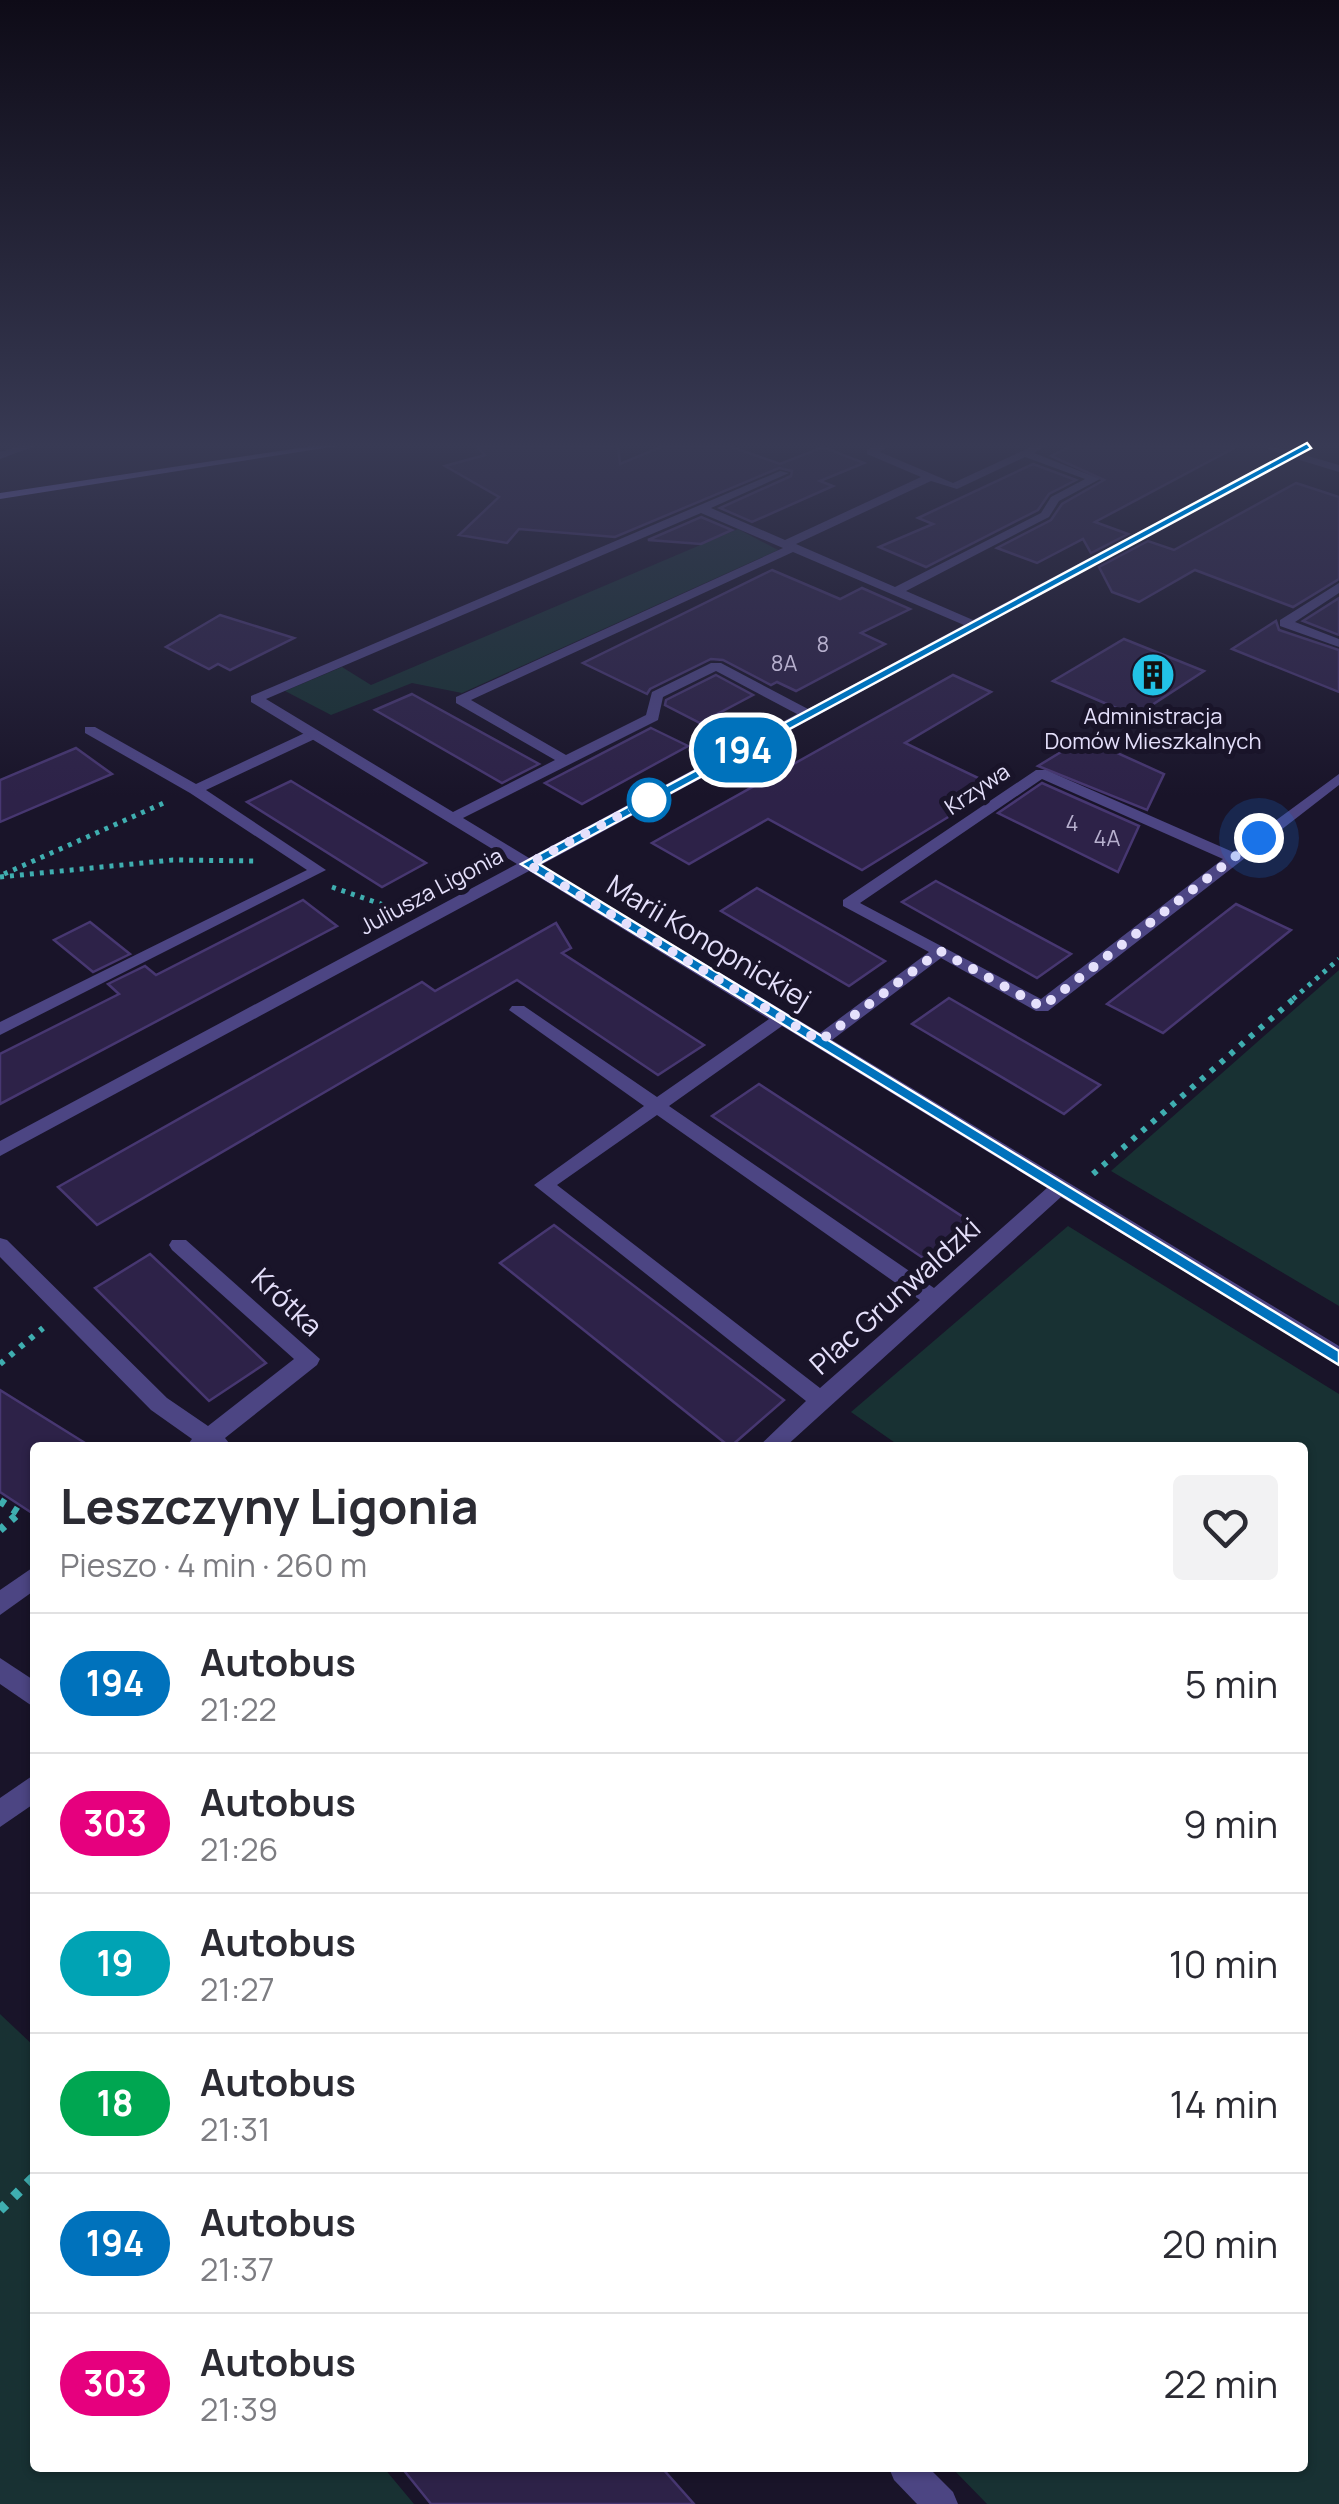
<!DOCTYPE html>
<html lang="pl">
<meta charset="utf-8">
<style>
:root{--surface:#fff;--page:#f2f2f3;--text:#2b2b33;--muted:#7c7c81;--line:#e1e1e2}
body{margin:0;font-family:Manrope,sans-serif;background:var(--page);color:var(--text);height:100vh;display:flex;flex-direction:column;font-size:38px;white-space:nowrap}
*{box-sizing:border-box;margin:0}
p{font-size:32px;color:var(--muted)}
.icon{flex:none;width:55px;height:55px;fill:none;stroke:currentColor;stroke-width:2;stroke-linecap:round;stroke-linejoin:round}
.map{position:relative;flex:1;overflow:hidden}
.sheet{position:absolute;left:30px;top:1442px;width:1278px;height:1030px;display:flex;flex-direction:column;background:var(--surface);border-radius:10px;box-shadow:0 2px 8px #0004}
.sheet>*{flex:none}
.badge{padding:0 20px;border-radius:32px;font-size:35px;line-height:65px}
.you{position:absolute;width:50px;height:50px;margin:-25px;border:8px solid #fff;border-radius:50%;background:#1a73e8;box-shadow:0 0 0 15px #1a73e833}
.map>.badge{position:absolute;translate:-50% -50%;box-shadow:0 0 0 5px #fff}
.round{display:grid;place-items:center;flex:none;width:105px;height:105px;border-radius:10px;background:var(--page)}
.summary{display:flex;align-items:center;justify-content:space-between;height:170px;padding:0 30px}
h1{font-size:48px;font-weight:700;line-height:75px}
ul{padding:0;list-style:none}
li{display:flex;align-items:center;gap:30px;height:140px;padding:0 30px;border-top:2px solid var(--line)}
li div{flex:1}
li b{display:block;font-size:38px}
li em{font-style:normal}
li .badge{min-width:110px;font-weight:700;text-align:center}
.map>svg:first-child{display:block}
.green{fill:#183133}
.building{fill:#2d2248;stroke:#473771;stroke-width:2.5}
.lines{fill:none;stroke-linecap:round;stroke-linejoin:round}
.path-far3{stroke:#3faeb0;stroke-width:5;stroke-dasharray:4 6;stroke-linecap:butt}
.path-far2{stroke:#3faeb0;stroke-width:6;stroke-dasharray:5 8;stroke-linecap:butt}
.path-far1{stroke:#3faeb0;stroke-width:8;stroke-dasharray:6 9;stroke-linecap:butt}
.path{stroke:#3faeb0;stroke-width:10;stroke-dasharray:8 11;stroke-linecap:butt}
.lane{fill:#4c4583;fill-rule:evenodd}
.street{fill:#4c4583;fill-rule:evenodd}
.secondary{fill:#8e82f1;fill-rule:evenodd}
.line{fill:#0072bc;stroke:#fff;stroke-width:2.5}
.walk{stroke:#e5e0fb;stroke-width:10;stroke-dasharray:0 18}
.stop-dot{fill:#fff;stroke:#0072bc;stroke-width:5}
.labels{text-anchor:middle;stroke-width:10;stroke-linejoin:round;paint-order:stroke}
.number-label{font-size:22px;fill:#b7b0ce}
.far-poi-label{font-size:22px;fill:#e5e0fb;stroke:#191429}
.far-street-label{font-size:22px;fill:#e5e0fb;stroke:#191429}
.street-label{font-size:28px;fill:#e5e0fb;stroke:#191429}
</style>
<div class="map">
<svg width="1339" height="2504" viewBox="0 0 1339 2504">
<rect width="100%" height="100%" fill="#191429"/>
<g class="green">
<path d="M738,529L778,550L462,693L412,683L331,715L285,691L342,667L371,685Z"/>
<path d="M1339,970V1306L1111,1171Z"/>
<path d="M1068,1226L1339,1394V2504H987L952,2468H1302V1448L901,1447L851,1412Z"/>
<path d="M0,2014L35,2047V2468H384L414,2504H0Z"/>
</g>
<g class="building">
<path d="M476,446H618L620,464L663,446H729L780,464L823,447L864,463L820,481L833,486L752,522L720,508L791,476L792,471L779,468L615,537L519,529L507,543L459,535L499,497L445,466L485,455Z"/>
<path d="M1071,446H1238L1095,522L1128,534L1091,553L1083,539L1037,563L997,548L1051,520L1062,504L1104,480L1051,456Z"/>
<path d="M1033,464L1076,480L1049,494L1038,510L926,567L879,547L933,524L918,518Z"/>
<path d="M1296,483L1339,497V579L1293,607L1195,570L1139,602L1112,592L1099,567L1148,541L1174,550Z"/>
<path d="M701,517L732,530L701,544L648,540Z"/>
<path d="M772,570L840,599L862,588L910,609L861,633L885,644L796,691L777,682L771,685L723,660L711,659L650,689L647,694L583,663Z"/>
<path d="M1339,598V635L1303,621Z"/>
<path d="M220,615L294,638L230,670L218,664L209,669L166,647Z"/>
<path d="M1276,621L1279,630L1339,650V692L1232,649Z"/>
<path d="M1124,639L1204,671L1135,716L1053,681Z"/>
<path d="M716,675L753,695L700,723L665,705L666,700Z"/>
<path d="M953,675L991,692L905,743L997,787L862,870L768,819L689,864L652,843Z"/>
<path d="M412,694L539,764L502,783L375,710Z"/>
<path d="M651,728L688,746L582,804L545,783Z"/>
<path d="M1084,738L1164,774L1147,810L1038,766Z"/>
<path d="M76,748L112,774L0,822V780Z"/>
<path d="M291,781L426,863L382,887L247,802Z"/>
<path d="M1042,783L1139,826L1118,872L998,813Z"/>
<path d="M936,881L1071,954L1037,978L902,902Z"/>
<path d="M757,888L845,938L885,961L849,986L721,911Z"/>
<path d="M303,900L337,926L0,1104V1054L119,994L108,984L145,966L156,975Z"/>
<path d="M1236,904L1291,930L1163,1033L1107,1004Z"/>
<path d="M90,922L130,954L93,972L54,940Z"/>
<path d="M556,923L571,948L562,953L704,1045L658,1075L517,980L97,1225L58,1187L422,982L435,991Z"/>
<path d="M949,998L1100,1085L1064,1114L912,1024Z"/>
<path d="M759,1084L983,1230L938,1268L712,1116Z"/>
<path d="M554,1225L784,1400L730,1447L500,1263Z"/>
<path d="M150,1254L266,1363L209,1401L95,1288Z"/>
<path d="M0,1390L93,1448H35V1515L0,1492Z"/>
<path d="M402,2468H662L694,2504H431Z"/>
</g>
<g class="lines">
<g class="path-far3">
<path d="M4,874L166,802"/>
<path d="M0,877L173,860L256,861"/>
<path d="M332,887L395,909"/>
<path d="M1293,999L1339,959"/>
</g>
<g class="path-far2">
<path d="M1093,1174L1296,997"/>
<path d="M0,1364L43,1328"/>
</g>
<g class="path-far1">
<path d="M0,1501L19,1513L24,1508"/>
<path d="M0,1530L19,1513"/>
</g>
<path class="path" d="M0,2210L35,2176"/>
<g class="lane">
<path d="M85,727H95L196,784L309,731H319V737L206,790L326,870L0,1035V1022L307,870L190,793L85,733Z"/>
<path d="M889,2468H929L953,2492L958,2504H917L894,2480Z"/>
</g>
<g class="street">
<path d="M20,446H35L0,459V452Z"/>
<path d="M875,446H888L880,452L953,483L1033,446H1046L1034,453L1100,479L1059,501L1049,517L906,591L973,620L1283,455L1261,446L1291,450L1300,446H1312L1301,454L1339,465V472L1293,458L541,865L820,1033L929,952L843,906V900L1036,770H1046L1233,852L1339,774V785L1048,1011H1036L941,958L832,1040L1339,1346V1364L1061,1197L784,1448H757L806,1401L534,1185L644,1106L509,1010L512,1006H524L657,1097L769,1019L529,871L0,1156V1141L517,864L251,702V696L780,471L789,473L711,508L785,540L921,477L867,454V450ZM1025,457L1085,479L1051,497L1041,513L895,587L796,544L931,481L957,489ZM701,513L783,548L456,697V703L555,760L453,812L266,699ZM793,552L964,625L808,709L721,663H711L652,692L646,715L566,755L471,700ZM716,671L797,714L529,858L463,818L658,720L663,697ZM1042,779L1223,859L1041,999L860,903ZM782,1026L1047,1188L934,1288L669,1106ZM657,1115L920,1300L820,1388L557,1185Z"/>
<path d="M1339,583V593L1295,622L1339,639V647L1280,626V620Z"/>
<path d="M0,1238L7,1240L167,1398L208,1426L294,1359L172,1250L169,1245L172,1240H186L320,1359L317,1365L225,1438L233,1448H185L192,1439L151,1410L0,1257Z"/>
<path d="M35,1566V1590L0,1615V1590Z"/>
<path d="M0,1658L35,1681V1708L0,1684Z"/>
<path d="M35,1774V1803L0,1827V1798Z"/>
</g>
<path class="secondary" d="M313,446H337L0,499V493Z"/>
</g>
<linearGradient id="sky" x2="0" y2="1"><stop stop-color="#0e0b17"/><stop offset="0.56" stop-color="#383a54"/><stop offset="1" stop-color="#383a54" stop-opacity="0"/></linearGradient>
<rect width="1339" height="796" fill="url(#sky)"/>
<path class="line" d="M1307,443L1311,448L539,864L1339,1351V1365L521,864Z"/>
<g class="lines">
<path class="walk" d="M649,800L528,864L820,1041L940,951L1042,1007L1259,838"/>
</g>
<defs>
<symbol id="building-disc" viewBox="-11 -11 22 22"><circle r="9.5" fill="#22c2e6" stroke="#191429"/><path d="M-4-6H4V6H1V3H-1V6H-4ZM-2.5-4.3h1.7v1.8h-1.7ZM.8-4.3h1.7v1.8H.8ZM-2.5-1h1.7V.8h-1.7ZM.8-1h1.7V.8H.8Z" fill="#111"/></symbol>
</defs>
<g fill-rule="evenodd">
<use href="#building-disc" x="1128" y="650" width="50" height="50"/>
</g>
<circle class="stop-dot" cx="649" cy="800" r="20"/>
<g class="labels">
<g class="number-label">
<text x="823" y="652">8</text>
<text x="784" y="671">8A</text>
<text x="1072" y="831">4</text>
<text x="1107" y="846">4A</text>
</g>
<g class="far-poi-label">
<text x="1153" y="724">Administracja<tspan x="1153" dy="25">Domów Mieszkalnych</tspan></text>
</g>
<g class="far-street-label">
<text transform="translate(977 789) rotate(-34)" y="8">Krzywa</text>
<text transform="translate(431 891) rotate(-28)" y="8">Juliusza Ligonia</text>
</g>
<g class="street-label">
<text transform="translate(709 942) rotate(31)" y="10">Marii Konopnickiej</text>
<text transform="translate(895 1296) rotate(-42)" y="10">Plac Grunwaldzki</text>
<text transform="translate(287 1302) rotate(43)" y="10">Krótka</text>
</g>
</g>
</svg>
<div class="you" style="left:1259px;top:838px"></div>
<b class="badge" style="left:743px;top:750px;background:#0072bc;color:#fff">194</b>
<section class="sheet">
<div class="summary"><div><h1>Leszczyny Ligonia</h1><p>Pieszo · 4 min · 260 m</p></div><a class="round"><svg class="icon" aria-label="heart" viewBox="0 0 24 24"><path d="M12 20l-8-8c-3-5 5-10 8-4 3-6 11-1 8 4z"/></svg></a></div>
<ul>
<li><span class="badge" style="background:#0072bc;color:#fff">194</span><div><b>Autobus</b><p>21:22</p></div><em>5 min</em></li>
<li><span class="badge" style="background:#e6007e;color:#fff">303</span><div><b>Autobus</b><p>21:26</p></div><em>9 min</em></li>
<li><span class="badge" style="background:#00a3b4;color:#fff">19</span><div><b>Autobus</b><p>21:27</p></div><em>10 min</em></li>
<li><span class="badge" style="background:#00a651;color:#fff">18</span><div><b>Autobus</b><p>21:31</p></div><em>14 min</em></li>
<li><span class="badge" style="background:#0072bc;color:#fff">194</span><div><b>Autobus</b><p>21:37</p></div><em>20 min</em></li>
<li><span class="badge" style="background:#e6007e;color:#fff">303</span><div><b>Autobus</b><p>21:39</p></div><em>22 min</em></li>
</ul>
</section>
</div>
